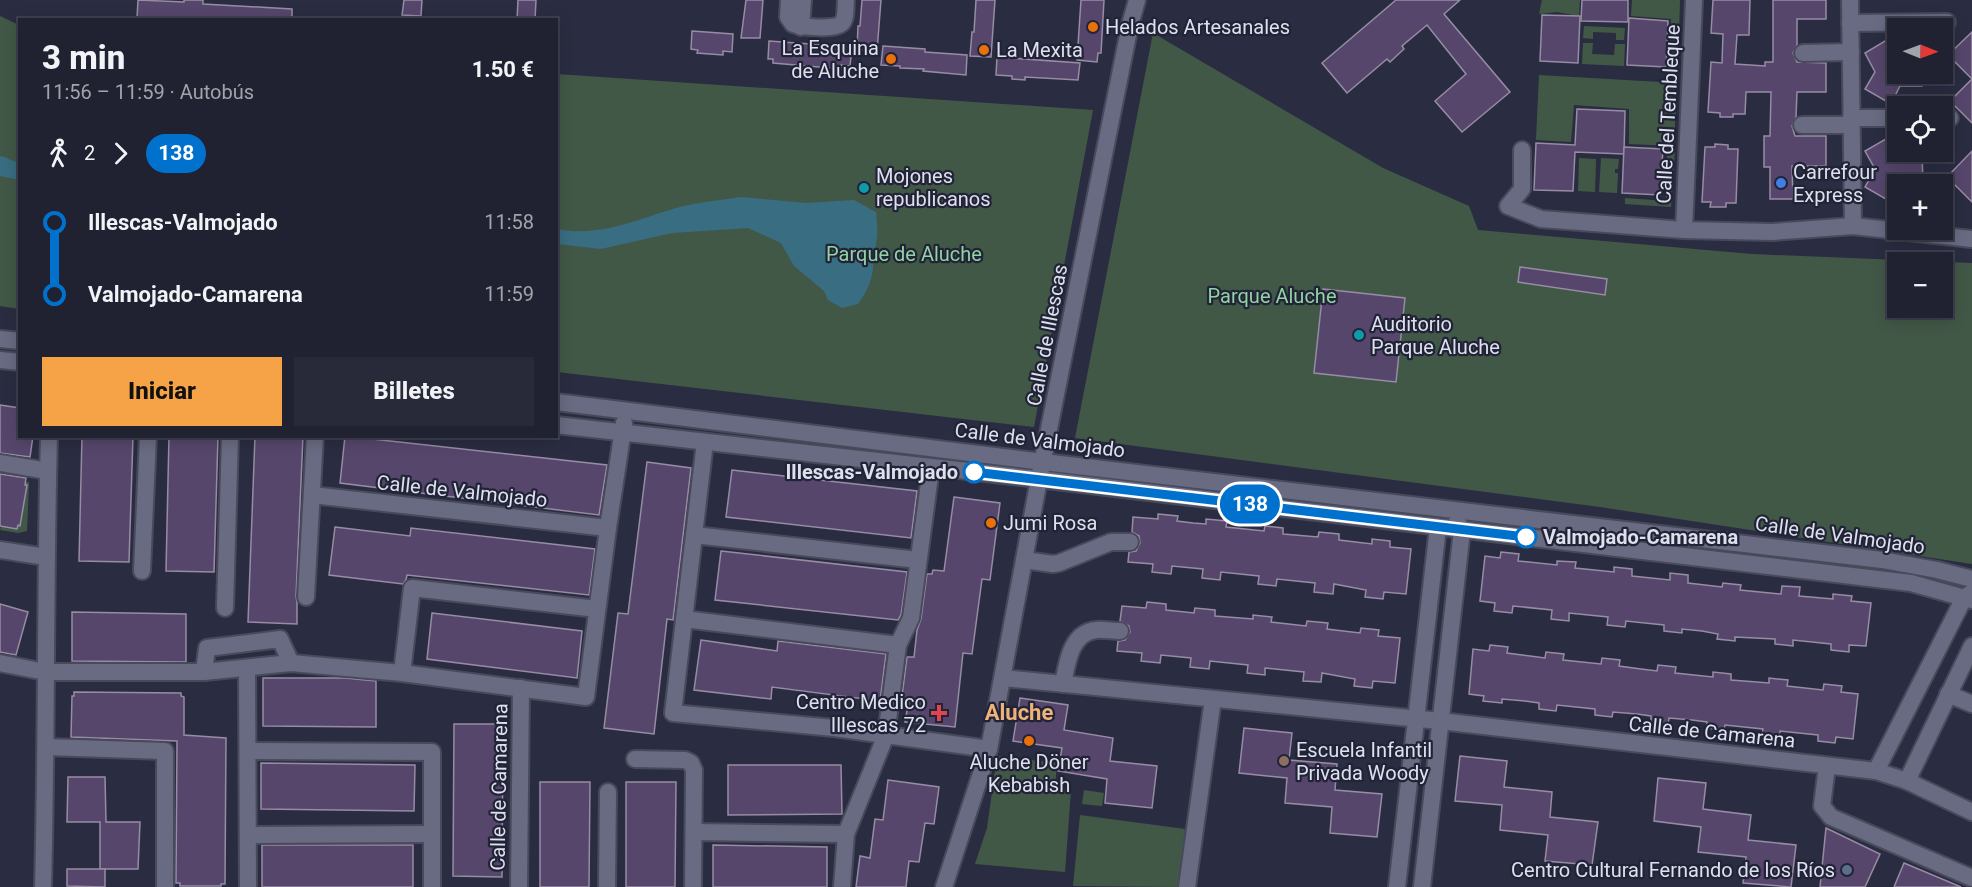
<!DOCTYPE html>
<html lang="es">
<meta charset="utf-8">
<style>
:root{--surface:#202231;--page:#282a39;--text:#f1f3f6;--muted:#a2a4ab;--line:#3d3f4d;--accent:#f6a247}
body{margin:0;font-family:Roboto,sans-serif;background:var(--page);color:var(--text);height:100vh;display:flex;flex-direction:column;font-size:22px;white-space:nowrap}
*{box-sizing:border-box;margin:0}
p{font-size:20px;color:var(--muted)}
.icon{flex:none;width:33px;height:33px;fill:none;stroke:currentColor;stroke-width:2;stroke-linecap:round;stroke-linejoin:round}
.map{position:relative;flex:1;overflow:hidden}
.sheet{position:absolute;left:18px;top:18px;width:540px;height:420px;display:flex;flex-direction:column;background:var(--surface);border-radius:0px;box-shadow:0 3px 15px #0003,0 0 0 2px var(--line)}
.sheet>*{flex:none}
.badge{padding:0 12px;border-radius:20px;font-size:21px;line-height:39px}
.needle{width:39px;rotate:91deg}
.tools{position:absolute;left:1887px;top:18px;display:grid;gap:12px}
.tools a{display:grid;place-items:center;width:66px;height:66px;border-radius:0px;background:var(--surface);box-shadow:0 3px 15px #0003,0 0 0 2px var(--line);font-size:30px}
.map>.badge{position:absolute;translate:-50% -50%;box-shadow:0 0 0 3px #fff}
.legs{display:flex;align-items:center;gap:9px;height:66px;padding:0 24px;font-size:20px}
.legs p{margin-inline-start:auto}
.headline{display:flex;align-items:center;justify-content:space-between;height:102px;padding:0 24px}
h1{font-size:33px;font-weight:800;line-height:45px}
.action{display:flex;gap:12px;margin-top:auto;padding:12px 24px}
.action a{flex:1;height:69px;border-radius:0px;background:var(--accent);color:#111;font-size:24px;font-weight:800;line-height:69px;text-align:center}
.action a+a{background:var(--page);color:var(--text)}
ul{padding:0 24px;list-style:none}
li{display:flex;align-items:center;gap:21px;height:72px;font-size:22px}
li i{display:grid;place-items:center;width:9px;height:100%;margin:0 8px;background:currentColor}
li i::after{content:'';width:15px;height:15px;margin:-8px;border:4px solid;border-radius:50%;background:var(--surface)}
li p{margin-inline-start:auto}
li:first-child i{background:linear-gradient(#0000 50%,currentColor 0)}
li:last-child i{background:linear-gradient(currentColor 50%,#0000 0)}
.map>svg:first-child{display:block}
.green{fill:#425847;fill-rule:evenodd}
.water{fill:#396d81}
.building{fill:#56466c;stroke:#968ca4;stroke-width:1.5}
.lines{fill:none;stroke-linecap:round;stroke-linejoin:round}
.minor-casing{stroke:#484a5b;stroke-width:20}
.minor{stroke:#686b82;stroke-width:16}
.line-1-casing{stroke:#fff;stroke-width:14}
.line-1{stroke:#0072ce;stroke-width:9}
.food-dot{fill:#e8710a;stroke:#212337;stroke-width:2}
.shop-dot{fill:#3f7fe0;stroke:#212337;stroke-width:2}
.culture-dot{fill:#0f9aa8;stroke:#212337;stroke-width:2}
.stop-1-dot{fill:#fff;stroke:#0072ce;stroke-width:3}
.health-dot{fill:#e0444e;stroke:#212337;stroke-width:2}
.education-dot{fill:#8d6e63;stroke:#212337;stroke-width:2}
.service-dot{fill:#5c6f8a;stroke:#212337;stroke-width:2}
.labels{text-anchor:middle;stroke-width:4.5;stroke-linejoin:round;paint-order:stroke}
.poi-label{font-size:20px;fill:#dee0ee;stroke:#212337;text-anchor:start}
.street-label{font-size:20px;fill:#dee0ee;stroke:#212337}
.park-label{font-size:20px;fill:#92d2a3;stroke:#212337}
.stop-label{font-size:20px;font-weight:bold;fill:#dee0ee;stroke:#212337;text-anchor:end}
.quarter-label{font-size:22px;font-weight:bold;fill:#eeb37b;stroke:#212337}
</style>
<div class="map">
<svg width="1972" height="887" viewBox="0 0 1972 887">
<rect width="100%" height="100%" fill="#2a2d41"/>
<g class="green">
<path d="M1542,0H1580L1579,16L1557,12L1539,14Z"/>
<path d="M1632,0H1680L1678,67L1669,66L1671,19L1631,16Z"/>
<path d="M0,16L19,25V309L0,306Z"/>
<path d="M1584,26L1625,28L1624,40H1616V33L1593,32V39L1583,38Z"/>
<path d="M1153,33L1383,168L1469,206L1478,230L1752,254L1972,263V564L1600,507L1075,438ZM1898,262H1942V308H1898Z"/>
<path d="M1583,43H1593L1592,54L1614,55L1615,44H1625L1624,66L1582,64Z"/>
<path d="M556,74L1093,110L1034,427L557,372Z"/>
<path d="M1539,75L1677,83L1674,146L1629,144V109L1574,105L1571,142L1536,140Z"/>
<path d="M1667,150H1675L1671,207L1625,204V198L1666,201Z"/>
<path d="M1579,158L1596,159L1595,192L1578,191Z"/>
<path d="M1601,158L1619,159L1618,169H1615V173H1618L1617,193L1599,192Z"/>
<path d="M25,482H29L27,531L18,533L0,530L1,526L20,525Z"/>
<path d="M997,756L1057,763L1055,787L1071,790L1065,872L975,864L987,828Z"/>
<path d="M1084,790L1104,793L1102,806L1082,804Z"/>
<path d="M1080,815L1185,829L1178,887L1073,886Z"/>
</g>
<g class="water">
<path d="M0,156C7,157 12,162 19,162V180L0,176Z"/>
<path d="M741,197L806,203L854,200L876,212C878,231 878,237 874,255C873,259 873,265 873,269C871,283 866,293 858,304L842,308L828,300L824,291L794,266L781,243L748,228L672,233L601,249L557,244V229C601,238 639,218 680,207C700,202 721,200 741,197Z"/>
</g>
<g class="building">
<path d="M138,0L184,2V0H203V4L292,9V20H164L137,18Z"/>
<path d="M404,0H422L421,16L402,15Z"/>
<path d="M518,0H536L535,20H517Z"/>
<path d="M746,0H763L760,38H741Z"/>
<path d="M862,0H881L877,51L857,50L858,26H860Z"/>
<path d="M976,0H995L991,57L970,56L972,32H974Z"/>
<path d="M1081,0H1104L1101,53H1098L1097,62L1077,60Z"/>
<path d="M1396,0H1460L1444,14L1510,92L1462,132L1435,101L1466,74L1427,25L1402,46L1404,49L1390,62L1387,59L1347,93L1322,63Z"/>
<path d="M1582,0H1628V22L1581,21Z"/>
<path d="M1713,0H1750L1749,35H1737L1735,64L1765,66V62H1773V0H1826V19H1797V45L1793,53L1797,62L1826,63V92H1797L1796,117L1792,126L1795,136H1826V166H1792L1793,199H1770V167H1764V136H1770L1771,92H1746L1745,114H1733V117H1720V113L1708,112L1711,62L1722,63L1723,34L1711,33Z"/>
<path d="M1542,15L1580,16L1578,63L1540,61Z"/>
<path d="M1629,18L1668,21L1666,67L1627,65Z"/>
<path d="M692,31L733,34L732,52L723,51V55L697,53L698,50L691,49Z"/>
<path d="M1972,32V123L1950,101L1972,79L1948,55Z"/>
<path d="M1890,38L1898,51V74H1922V86H1900L1891,104L1865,89L1875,72L1865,53Z"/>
<path d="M769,41L852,47L850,66L841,65V69L773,63V59H768Z"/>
<path d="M883,46L925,49V52L967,55L966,75L923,71L924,69L900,68V66L881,65Z"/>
<path d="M997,57L1080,63L1078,80L1025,77V80L1012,79V76L996,75Z"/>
<path d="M1577,109L1625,111L1624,154L1575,152L1573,191L1534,190L1536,143L1575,145Z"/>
<path d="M1891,136L1898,147V152L1901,154L1922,153L1923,183L1898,184V191L1891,202L1865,187L1875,169L1865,151Z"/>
<path d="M1715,144L1728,145V149H1738L1736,203H1726V207H1710L1711,202H1702L1705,147H1715Z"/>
<path d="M1624,147L1663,149L1660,195L1622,193Z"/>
<path d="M1972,151V202L1947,177Z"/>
<path d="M1520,267L1607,279L1605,295L1518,282Z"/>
<path d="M1323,289L1405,298L1396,382L1314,373Z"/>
<path d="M0,405L20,408V436H33L30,457L0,453Z"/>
<path d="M82,436H133L129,562L79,561Z"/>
<path d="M169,436H218L214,572L166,571Z"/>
<path d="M255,436H303L296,596L297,603V624L248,622Z"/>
<path d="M345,436L607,465L599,515L340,483Z"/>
<path d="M647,462L691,468L673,620L667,619L654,734L604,728L618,613L628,614Z"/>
<path d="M732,470L917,491L911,538L726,517Z"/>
<path d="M0,474L26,478L25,485H27L20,526L18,525L17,529L0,526Z"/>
<path d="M954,497L1000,503L990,580L982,579L972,654L963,653L955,727L905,722L908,705L901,704L907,657H914L917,630L921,619L927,574H932L933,570L944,571Z"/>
<path d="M1158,514L1178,516L1177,521L1193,523L1206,524V519L1227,521L1226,527L1264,531L1265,526L1283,528V534L1318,537L1319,532L1339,534V540L1372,544V539L1390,541V547L1411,549L1406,594L1384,592L1383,599L1365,597L1366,590L1334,584L1333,594L1314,592L1315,583L1277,579L1276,586L1258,584L1259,576L1221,572L1220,580L1202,578L1203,569L1172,566L1171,574L1152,572L1153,564L1128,562L1129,552L1136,551L1140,543L1139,536L1132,532L1133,517L1158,519Z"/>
<path d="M335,527L410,536L411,528L595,549L589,595L407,575L406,580L403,584L329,575Z"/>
<path d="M721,551L907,572L901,615L898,620L715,600Z"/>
<path d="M1501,552L1519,554L1518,561L1557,565V561L1576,562L1575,568L1614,572V567L1632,569V576L1670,580V573L1688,575V583L1722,587L1723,583L1741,585L1740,590L1781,594L1782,586L1800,587L1799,596L1833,599V594L1852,596L1851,601L1871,603L1866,646L1849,645V652L1831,650V644L1793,640V646L1775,644V639L1735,637V641L1717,639L1718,634L1702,631L1682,629V633L1664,631V625L1626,621L1625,627L1607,625L1608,617L1569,613V621L1551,619L1552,610L1513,606L1512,613L1494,611L1495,603L1480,601L1485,556L1500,558Z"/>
<path d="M1147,602L1166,604V610L1194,613L1195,608L1215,610V616L1253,619V615L1272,617L1271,622L1306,626L1307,621L1328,623L1327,629L1360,633L1361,628L1379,630L1378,636L1400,638L1395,683L1373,681L1372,688L1354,686L1355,679L1322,673L1321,682L1303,681L1304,672L1265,668V675L1247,673L1248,665L1210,661L1209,669L1190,667L1191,658L1161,655L1160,663L1141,661L1142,653L1117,651L1118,641L1125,640L1130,632L1129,626L1120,621L1122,606L1146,608Z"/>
<path d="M0,604L28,612L16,655L0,652Z"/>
<path d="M72,612L186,614V662L72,661Z"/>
<path d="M432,613L582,631L577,678L427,659Z"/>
<path d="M701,640L777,651L778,641L886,654L880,701L772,687L771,699L694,690Z"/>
<path d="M1490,645L1508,647L1507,653L1530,656L1545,658L1546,652L1564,654L1563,660L1601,664L1602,658L1620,660L1619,666L1641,669L1657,671L1658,665L1676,667L1675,673L1713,677V672L1731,674V680L1769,683V678L1788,680L1787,686L1823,690L1824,684L1842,686L1841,692L1858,694L1853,739L1836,737L1835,743L1818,741V735L1780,731V737L1762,735L1763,729L1725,725L1724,730L1706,728L1707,722L1692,720L1669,718L1668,724L1651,722V716L1637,714L1613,712L1612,717L1595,715V709L1557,705L1556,711L1539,709V703L1525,701L1502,699V703L1483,701L1484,696L1469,694L1473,649L1489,651Z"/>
<path d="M263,678H345L376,681V727L263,726Z"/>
<path d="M74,692L181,693V696L184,697V735L226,738L225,884H221V886H180V883H176L177,741L71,737L72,696H74Z"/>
<path d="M1020,698L1068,705L1064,730L1113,738L1110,761L1157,766L1152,808L1105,803L1107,779L1058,771L1062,748L1013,741Z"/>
<path d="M454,724H503L502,877L453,876Z"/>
<path d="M1244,728L1292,733L1289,760L1337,764L1335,790L1382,794L1377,837L1330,833L1332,807L1285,803L1287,778L1239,773Z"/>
<path d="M1460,756L1507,761L1504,787L1552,792L1550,817L1598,822L1592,865L1545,861L1548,835L1500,830L1502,805L1455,801Z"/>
<path d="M261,763L415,765L414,811L261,809Z"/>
<path d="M728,765H841L842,814L728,815Z"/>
<path d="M68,777H105L106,822H140L138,869H100V822H67Z"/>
<path d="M1658,778L1706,783L1703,809L1751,815L1748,840L1796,845L1791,887L1743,883L1746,857L1698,852L1701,827L1654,821Z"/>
<path d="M888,780L939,787L934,824L925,823L919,862L909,861L906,887H856L860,856L870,858L875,819L883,820Z"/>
<path d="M540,782H590L589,887H540Z"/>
<path d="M626,782H676L675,887H626Z"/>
<path d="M1826,828L1880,854L1865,887H1820Z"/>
<rect x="262" y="845" width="151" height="42"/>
<path d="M713,845L827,847V887H713Z"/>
<path d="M1904,863L1961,887H1894Z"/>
<path d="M67,869H105V887L67,886Z"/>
</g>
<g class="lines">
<defs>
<g id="minor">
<path d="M789,0L788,17L793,24C802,27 834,30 841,24C847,19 845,7 846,0"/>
<path d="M1850,0L1853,226"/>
<path d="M1850,23L1947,22"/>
<path d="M801,27L803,0"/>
<path d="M1803,53L1851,52"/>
<path d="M1851,118H1898"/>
<path d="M1942,118H1950"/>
<path d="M1802,125H1851"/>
<path d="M1522,150V189L1508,206L1541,219L1684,230L1772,232L1853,226L1972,239"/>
<path d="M1684,230L1694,0"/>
<path d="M0,339L20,341"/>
<path d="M0,360L20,362"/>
<path d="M556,402L1043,462L1882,560L1937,570L1972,579"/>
<path d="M556,425L1039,479L1911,583L1972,600"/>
<path d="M705,442L673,713L834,728L989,749"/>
<path d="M0,463L48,471"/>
<path d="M312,495L608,528"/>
<path d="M694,535L918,560"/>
<path d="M0,550L46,557"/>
<path d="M1024,560L1053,564L1059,563L1111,542H1130"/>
<path d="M142,571L148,436"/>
<path d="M306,597L315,436"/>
<path d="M225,608L230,436"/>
<path d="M684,619L898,645"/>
<path d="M0,663L45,672H204L291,663L402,673L586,697L608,528L624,423"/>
<path d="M247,668L248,887"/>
<path d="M204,672L207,648L280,639L291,663"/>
<path d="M402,673L412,588L597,609"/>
<path d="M1003,678L1440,721L1876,771L1907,781L1972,812"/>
<path d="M1063,684C1067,664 1070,633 1096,630C1103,629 1112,631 1120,631"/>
<path d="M1948,694L1972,704"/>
<path d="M46,747L165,751V887"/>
<path d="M248,751L432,752V887"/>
<path d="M635,759L685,760L691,763L694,770L693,887"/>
<path d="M1827,766L1822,806L1831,817L1972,878"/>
<path d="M1876,771L1964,598L1971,593"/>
<path d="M1907,781L1972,646"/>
<path d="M694,832L846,834"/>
<path d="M249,835L432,834"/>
<path d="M43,887C47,737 45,587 49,436"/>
<path d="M519,887L521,688"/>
<path d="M607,887L608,792"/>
<path d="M842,887L846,834L886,735L898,645L911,618L931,468"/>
<path d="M944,887L989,749L1039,479L1130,25L1137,0"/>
<path d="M1187,887L1213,699"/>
<path d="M1397,887L1438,527"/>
<path d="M1422,887L1462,530L1457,521"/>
</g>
</defs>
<use href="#minor" class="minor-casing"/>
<use href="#minor" class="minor"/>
</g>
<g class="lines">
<defs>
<path id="line-1" d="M974,472L1526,537"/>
</defs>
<use href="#line-1" class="line-1-casing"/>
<use href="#line-1" class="line-1"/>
</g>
<g class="food-dot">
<circle cx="1093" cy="27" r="6"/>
<circle cx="984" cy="50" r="6"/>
<circle cx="891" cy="59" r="6"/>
<circle cx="991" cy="523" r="6"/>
<circle cx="1029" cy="741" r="6"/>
</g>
<circle class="shop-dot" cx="1781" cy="183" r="6"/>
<g class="culture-dot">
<circle cx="864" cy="188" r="6"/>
<circle cx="1359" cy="335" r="6"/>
</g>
<g class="stop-1-dot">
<circle cx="974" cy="472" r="10"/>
<circle cx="1526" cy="537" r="10"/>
</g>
<path class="health-dot" d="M936 704h6v6h6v6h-6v6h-6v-6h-6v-6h6z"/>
<circle class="education-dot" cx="1284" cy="761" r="6"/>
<circle class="service-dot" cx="1847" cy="870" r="6"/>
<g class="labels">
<g class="poi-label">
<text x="1105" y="34">Helados Artesanales</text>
<text x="879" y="55" text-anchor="end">La Esquina<tspan x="879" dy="23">de Aluche</tspan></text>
<text x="996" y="57">La Mexita</text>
<text x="1793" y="179">Carrefour<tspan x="1793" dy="23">Express</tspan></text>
<text x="876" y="183">Mojones<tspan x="876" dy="23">republicanos</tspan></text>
<text x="1371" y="331">Auditorio<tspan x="1371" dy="23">Parque Aluche</tspan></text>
<text x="1003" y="530">Jumi Rosa</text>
<text x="926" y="709" text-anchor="end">Centro Medico<tspan x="926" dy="23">Illescas 72</tspan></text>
<text x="1296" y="757">Escuela Infantil<tspan x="1296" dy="23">Privada Woody</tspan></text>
<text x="1029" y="769" text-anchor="middle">Aluche Döner<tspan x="1029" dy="23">Kebabish</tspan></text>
<text x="1835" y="877" text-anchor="end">Centro Cultural Fernando de los Ríos</text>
</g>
<g class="street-label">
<text transform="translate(1668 114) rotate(-87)" y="7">Calle del Tembleque</text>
<text transform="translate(1047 335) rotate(-79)" y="7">Calle de Illescas</text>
<text transform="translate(1040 440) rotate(7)" y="7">Calle de Valmojado</text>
<text transform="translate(462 491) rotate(6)" y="7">Calle de Valmojado</text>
<text transform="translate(1840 535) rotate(8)" y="7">Calle de Valmojado</text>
<text transform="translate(1712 732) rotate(6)" y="7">Calle de Camarena</text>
<text transform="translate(499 787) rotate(-89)" y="7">Calle de Camarena</text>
</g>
<g class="park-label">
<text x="904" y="261">Parque de Aluche</text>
<text x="1272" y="303">Parque Aluche</text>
</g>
<g class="stop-label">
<text x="958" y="479">Illescas-Valmojado</text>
<text x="1543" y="544" text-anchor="start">Valmojado-Camarena</text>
</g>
<g class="quarter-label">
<text x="1019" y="720">Aluche</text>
</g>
</g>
</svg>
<div class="tools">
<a><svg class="needle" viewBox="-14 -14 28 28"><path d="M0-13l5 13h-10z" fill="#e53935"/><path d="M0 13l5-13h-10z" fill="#a2a4ab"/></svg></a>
<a><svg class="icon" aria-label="locate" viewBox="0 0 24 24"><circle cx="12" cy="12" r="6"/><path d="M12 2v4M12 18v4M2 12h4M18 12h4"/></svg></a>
<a>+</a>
<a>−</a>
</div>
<b class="badge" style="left:1250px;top:504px;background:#0072ce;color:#fff">138</b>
<section class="sheet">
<div class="headline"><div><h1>3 min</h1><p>11:56 – 11:59 · Autobús</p></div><b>1.50 €</b></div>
<div class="legs"><svg class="icon" aria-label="walk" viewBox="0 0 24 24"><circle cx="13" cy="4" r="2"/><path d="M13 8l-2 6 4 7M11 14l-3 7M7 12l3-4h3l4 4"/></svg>2<svg class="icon" aria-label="forward" viewBox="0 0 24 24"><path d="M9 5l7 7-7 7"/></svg><b class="badge" style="background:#0072ce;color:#fff">138</b></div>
<ul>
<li><i style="color:#0072ce"></i><b>Illescas-Valmojado</b><p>11:58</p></li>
<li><i style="color:#0072ce"></i><b>Valmojado-Camarena</b><p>11:59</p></li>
</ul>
<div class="action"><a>Iniciar</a><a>Billetes</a></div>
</section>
</div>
